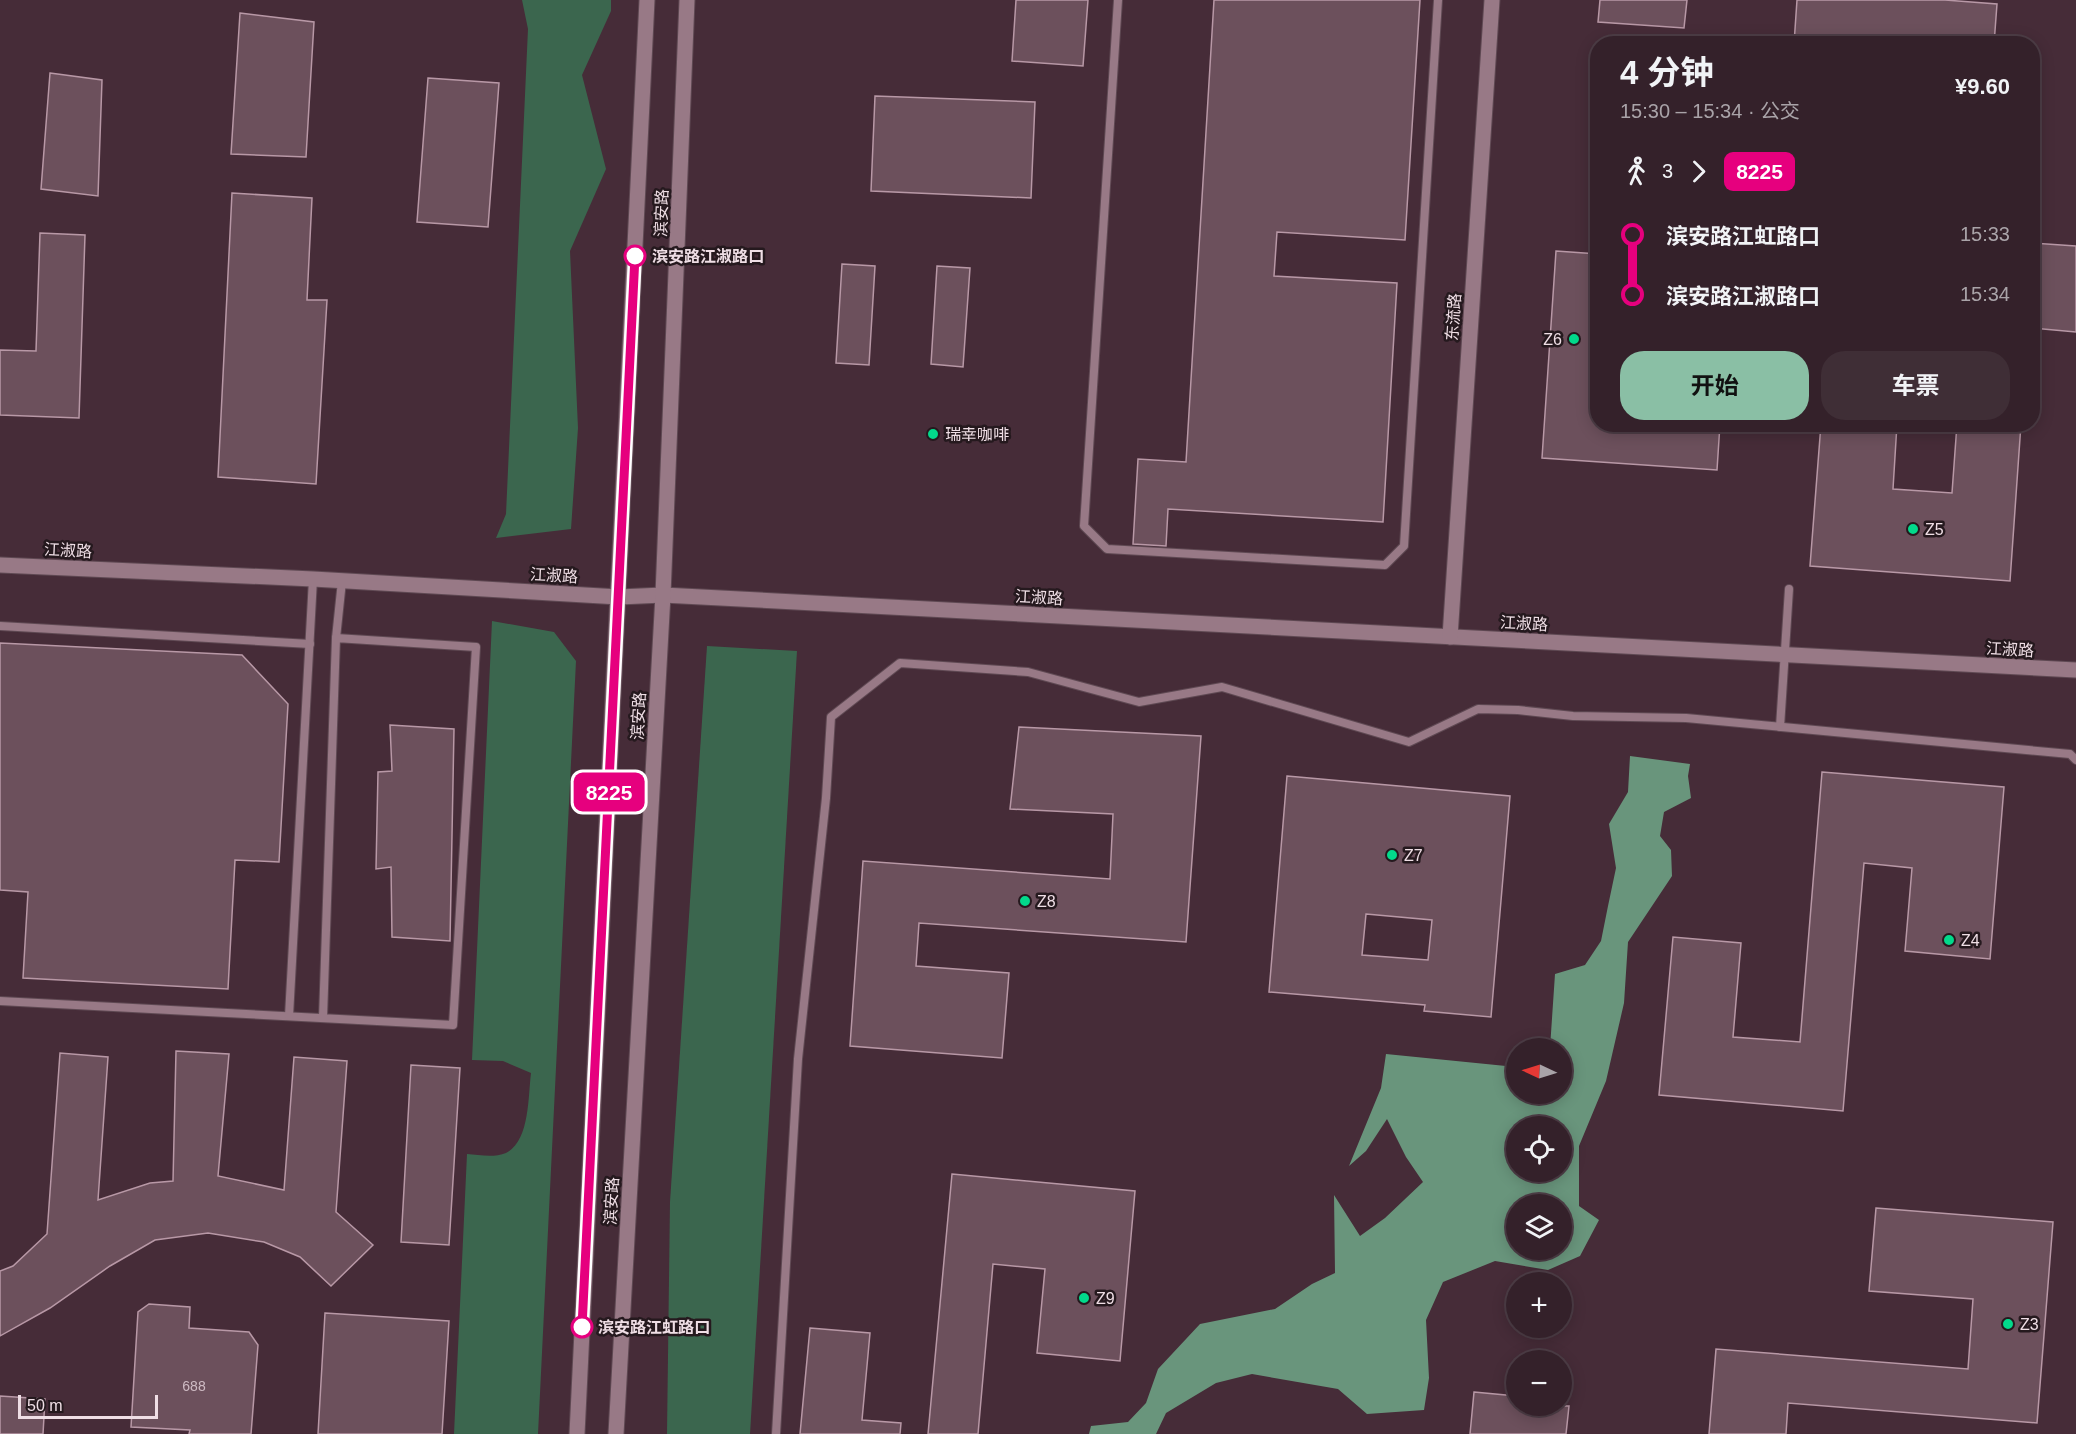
<!DOCTYPE html>
<html lang="zh">
<meta charset="utf-8">
<style>
:root{--surface:#34212a;--page:#3f2e36;--text:#f1f3f6;--muted:#a9a3a8;--line:#4e3e47;--accent:#8abfa5}
body{margin:0;font-family:Helvetica,"Noto Sans SC",sans-serif;background:var(--page);color:var(--text);height:100vh;display:flex;flex-direction:column;font-size:22px;white-space:nowrap}
*{box-sizing:border-box;margin:0}
p{font-size:20px;color:var(--muted)}
.icon{flex:none;width:33px;height:33px;fill:none;stroke:currentColor;stroke-width:2;stroke-linecap:round;stroke-linejoin:round}
.map{position:relative;flex:1;overflow:hidden}
.panel{position:absolute;left:1590px;top:36px;width:450px;height:396px;display:flex;flex-direction:column;background:var(--surface);border-radius:24px;box-shadow:0 3px 15px #0003,0 0 0 2px var(--line)}
.panel>*{flex:none}
.badge{padding:0 12px;border-radius:9px;font-size:21px;line-height:39px}
.needle{width:39px;rotate:274deg}
.fabs{position:absolute;left:1506px;top:1038px;display:grid;gap:12px}
.fabs a{display:grid;place-items:center;width:66px;height:66px;border-radius:50%;background:var(--surface);box-shadow:0 3px 15px #0003,0 0 0 2px var(--line);font-size:30px}
.scale{position:absolute;left:18px;bottom:15px;width:140px;box-sizing:border-box;padding-left:6px;border:3px solid #efdee5;border-top:0;font-size:16px;line-height:21px;white-space:nowrap;color:#efdee5;-webkit-text-stroke:4px #25191e;paint-order:stroke}
.map>.badge{position:absolute;translate:-50% -50%;box-shadow:0 0 0 3px #fff}
.legs{display:flex;align-items:center;gap:9px;height:66px;padding:0 30px;font-size:20px}
.legs p{margin-inline-start:auto}
.head{display:flex;align-items:center;justify-content:space-between;height:102px;padding:0 30px}
h1{font-size:33px;font-weight:700;line-height:45px}
.cta{display:flex;gap:12px;margin-top:auto;padding:12px 30px}
.cta a{flex:1;height:69px;border-radius:24px;background:var(--accent);color:#111;font-size:24px;font-weight:700;line-height:69px;text-align:center}
.cta a+a{background:var(--page);color:var(--text)}
ul{padding:0 30px;list-style:none}
li{display:flex;align-items:center;gap:21px;height:60px;font-size:22px}
li i{display:grid;place-items:center;width:9px;height:100%;margin:0 8px;background:currentColor}
li i::after{content:'';width:15px;height:15px;margin:-8px;border:4px solid;border-radius:50%;background:var(--surface)}
li p{margin-inline-start:auto}
li:first-child i{background:linear-gradient(#0000 50%,currentColor 0)}
li:last-child i{background:linear-gradient(currentColor 50%,#0000 0)}
.map>svg:first-child{display:block}
.forest{fill:#3b664e}
.water{fill:#69957c;fill-rule:evenodd}
.building{fill:#6c505c;stroke:#b898a6;stroke-width:1.5;fill-rule:evenodd}
.lines{fill:none;stroke-linecap:round;stroke-linejoin:round}
.lane-casing{stroke:#5f4953;stroke-width:10}
.secondary-casing{stroke:#5f4953;stroke-width:17}
.lane{stroke:#987986;stroke-width:8}
.secondary{stroke:#987986;stroke-width:15}
.line-1-casing{stroke:#fff;stroke-width:14}
.line-1{stroke:#e6007e;stroke-width:9}
.stop-1-dot{fill:#fff;stroke:#e6007e;stroke-width:3}
.poi-dot{fill:#02d98b;stroke:#25191e;stroke-width:2}
.labels{text-anchor:middle;stroke-width:5;stroke-linejoin:round;paint-order:stroke}
.number-label{font-size:14px;fill:#cebac3}
.street-label{font-size:16px;fill:#efdee5;stroke:#25191e}
.stop-label{font-size:16px;font-weight:bold;fill:#efdee5;stroke:#25191e;text-anchor:start}
.poi-label{font-size:16px;fill:#efdee5;stroke:#25191e;text-anchor:start}
</style>
<div class="map">
<svg width="2076" height="1434" viewBox="0 0 2076 1434">
<rect width="100%" height="100%" fill="#462c38"/>
<g class="forest">
<path d="M522,0H611V11L582,75L606,169L570,251L578,428L571,529L496,538L506,514L528,29Z"/>
<path d="M492,621L554,632L576,661L538,1434H454L467,1154C479,1155 494,1158 506,1153C530,1141 528,1096 531,1073L503,1061L472,1060Z"/>
<path d="M707,646L797,651L750,1434H667L670,1202Z"/>
</g>
<path class="water" d="M1630,756L1690,764L1688,776L1691,798L1664,812L1660,836L1671,850L1672,876L1628,942L1624,1003L1606,1081L1579,1146V1206L1599,1220L1580,1256L1548,1270L1495,1261L1443,1282L1426,1320L1429,1378L1424,1410L1367,1414L1338,1389L1252,1374L1216,1383L1166,1413L1156,1434H1089L1091,1426L1128,1422L1146,1403L1158,1369L1200,1324L1275,1309L1312,1284L1335,1273L1334,1195L1360,1236L1385,1218L1423,1182L1406,1157L1387,1119L1366,1151L1349,1166L1381,1088L1386,1054L1516,1067V1094H1562V1048H1550L1555,974L1585,965L1601,941L1608,906L1616,868L1609,824L1628,792ZM1516,1126H1562V1172H1516ZM1516,1204H1562V1250H1516Z"/>
<g class="building">
<path d="M1016,0H1088L1083,66L1012,61Z"/>
<path d="M1214,0H1420L1405,240L1277,232L1274,276L1397,283L1383,522L1168,509L1166,546L1133,544L1138,459L1186,462Z"/>
<path d="M1600,0H1687L1684,28L1598,22Z"/>
<path d="M1797,0H1945L1997,4L1994,44H1794Z"/>
<path d="M240,13L314,22L306,157L231,154Z"/>
<path d="M50,73L102,80L98,196L41,189Z"/>
<path d="M428,78L499,83L488,227L417,222Z"/>
<path d="M875,96L1035,102L1031,198L871,191Z"/>
<path d="M232,193L312,198L307,300H327L316,484L218,477Z"/>
<path d="M40,233L85,235L79,418L0,415V350L36,351Z"/>
<path d="M2032,243L2076,246V332L2032,328Z"/>
<path d="M1556,251L1598,254V424H1720L1717,470L1542,458Z"/>
<path d="M842,264L875,266L869,365L836,363Z"/>
<path d="M937,266L970,268L963,367L931,364Z"/>
<path d="M1821,424H1897L1893,489L1952,493L1957,424H2021L2010,581L1810,566Z"/>
<path d="M0,643L242,655L288,704L279,862L235,860L228,989L23,978L28,892L0,890Z"/>
<path d="M390,725L454,729L450,941L392,937L391,867L376,869L378,772L392,771Z"/>
<path d="M1019,727L1201,736L1186,942L919,923L916,966L1009,973L1002,1058L850,1046L863,861L1110,879L1113,814L1010,809Z"/>
<path d="M1822,772L2004,787L1990,959L1905,951L1912,868L1864,863L1843,1111L1659,1095L1673,937L1741,943L1733,1037L1800,1042Z"/>
<path d="M1287,776L1510,796L1491,1017L1424,1011L1425,1005L1269,992ZM1366,914L1432,920L1428,960L1362,955Z"/>
<path d="M176,1051L229,1054L218,1176L284,1190L294,1057L347,1061L336,1212L373,1245L331,1286L300,1257L264,1242L208,1233L155,1240L110,1266L50,1308L0,1336V1271L13,1266L47,1234L60,1053L108,1057L98,1200L150,1183L173,1181Z"/>
<path d="M411,1065L460,1068L449,1245L401,1242Z"/>
<path d="M952,1174L1135,1191L1120,1361L1037,1353L1045,1269L993,1264L978,1434H928Z"/>
<path d="M1876,1208L2053,1222L2037,1423L1788,1403L1786,1434H1709L1716,1349L1968,1369L1973,1299L1869,1291Z"/>
<path d="M149,1304L190,1307L189,1328L249,1332L258,1345L251,1434H189L190,1430L131,1427L138,1312Z"/>
<path d="M325,1313L449,1321L442,1434H318Z"/>
<path d="M810,1328L870,1333L862,1420L901,1423L900,1434H800Z"/>
<path d="M1474,1392L1516,1396V1406H1569L1566,1434H1470Z"/>
<path d="M0,1396L45,1399L43,1434H0Z"/>
</g>
<g class="lines">
<defs>
<g id="lane">
<path d="M1118,0L1084,526L1107,549L1385,565L1404,546L1438,0"/>
<path d="M0,626L310,644"/>
<path d="M336,638L342,581"/>
<path d="M1780,727L1789,589"/>
<path d="M0,1001L453,1025L476,647L336,638L323,1018"/>
<path d="M289,1016L313,579"/>
<path d="M776,1434L798,1059L826,798L831,717L900,663L1028,672L1139,702L1222,687L1409,742L1478,709L1518,710L1573,716L1686,718L2070,754L2076,760"/>
</g>
<g id="secondary">
<path d="M0,565L313,579L619,597L663,595L2076,670"/>
<path d="M1450,637L1492,0"/>
<path d="M577,1434L647,0"/>
<path d="M616,1434L663,595L687,0"/>
</g>
</defs>
<use href="#lane" class="lane-casing"/>
<use href="#secondary" class="secondary-casing"/>
<use href="#lane" class="lane"/>
<use href="#secondary" class="secondary"/>
</g>
<g class="lines">
<defs>
<path id="line-1" d="M582,1327L635,256"/>
</defs>
<use href="#line-1" class="line-1-casing"/>
<use href="#line-1" class="line-1"/>
</g>
<g class="stop-1-dot">
<circle cx="635" cy="256" r="10"/>
<circle cx="582" cy="1327" r="10"/>
</g>
<g class="poi-dot">
<circle cx="1574" cy="339" r="6"/>
<circle cx="933" cy="434" r="6"/>
<circle cx="1913" cy="529" r="6"/>
<circle cx="1392" cy="855" r="6"/>
<circle cx="1025" cy="901" r="6"/>
<circle cx="1949" cy="940" r="6"/>
<circle cx="1084" cy="1298" r="6"/>
<circle cx="2008" cy="1324" r="6"/>
</g>
<g class="labels">
<g class="number-label">
<text x="194" y="1391">688</text>
</g>
<g class="street-label">
<text transform="translate(661 213) rotate(-88)" y="6">滨安路</text>
<text transform="translate(1453 317) rotate(-86)" y="6">东流路</text>
<text transform="translate(68 550) rotate(3)" y="6">江淑路</text>
<text transform="translate(554 575) rotate(3)" y="6">江淑路</text>
<text transform="translate(1039 597) rotate(3)" y="6">江淑路</text>
<text transform="translate(1524 623) rotate(3)" y="6">江淑路</text>
<text transform="translate(2010 649) rotate(3)" y="6">江淑路</text>
<text transform="translate(638 716) rotate(-87)" y="6">滨安路</text>
<text transform="translate(611 1201) rotate(-87)" y="6">滨安路</text>
</g>
<g class="stop-label">
<text x="652" y="262">滨安路江淑路口</text>
<text x="598" y="1333">滨安路江虹路口</text>
</g>
<g class="poi-label">
<text x="1562" y="345" text-anchor="end">Z6</text>
<text x="945" y="440">瑞幸咖啡</text>
<text x="1925" y="535">Z5</text>
<text x="1404" y="861">Z7</text>
<text x="1037" y="907">Z8</text>
<text x="1961" y="946">Z4</text>
<text x="1096" y="1304">Z9</text>
<text x="2020" y="1330">Z3</text>
</g>
</g>
</svg>
<div class="fabs">
<a><svg class="needle" viewBox="-14 -14 28 28"><path d="M0-13l5 13h-10z" fill="#e53935"/><path d="M0 13l5-13h-10z" fill="#a9a3a8"/></svg></a>
<a><svg class="icon" aria-label="locate" viewBox="0 0 24 24"><circle cx="12" cy="12" r="6"/><path d="M12 2v4M12 18v4M2 12h4M18 12h4"/></svg></a>
<a><svg class="icon" aria-label="layers" viewBox="0 0 24 24"><path d="M12 4l9 5-9 5-9-5zM3 14l9 5 9-5"/></svg></a>
<a>+</a>
<a>−</a>
</div>
<div class="scale">50 m</div>
<b class="badge" style="left:609px;top:792px;background:#e6007e;color:#fff">8225</b>
<section class="panel">
<div class="head"><div><h1>4 分钟</h1><p>15:30 – 15:34 · 公交</p></div><b>¥9.60</b></div>
<div class="legs"><svg class="icon" aria-label="walk" viewBox="0 0 24 24"><circle cx="13" cy="4" r="2"/><path d="M13 8l-2 6 4 7M11 14l-3 7M7 12l3-4h3l4 4"/></svg>3<svg class="icon" aria-label="forward" viewBox="0 0 24 24"><path d="M9 5l7 7-7 7"/></svg><b class="badge" style="background:#e6007e;color:#fff">8225</b></div>
<ul>
<li><i style="color:#e6007e"></i><b>滨安路江虹路口</b><p>15:33</p></li>
<li><i style="color:#e6007e"></i><b>滨安路江淑路口</b><p>15:34</p></li>
</ul>
<div class="cta"><a>开始</a><a>车票</a></div>
</section>
</div>
